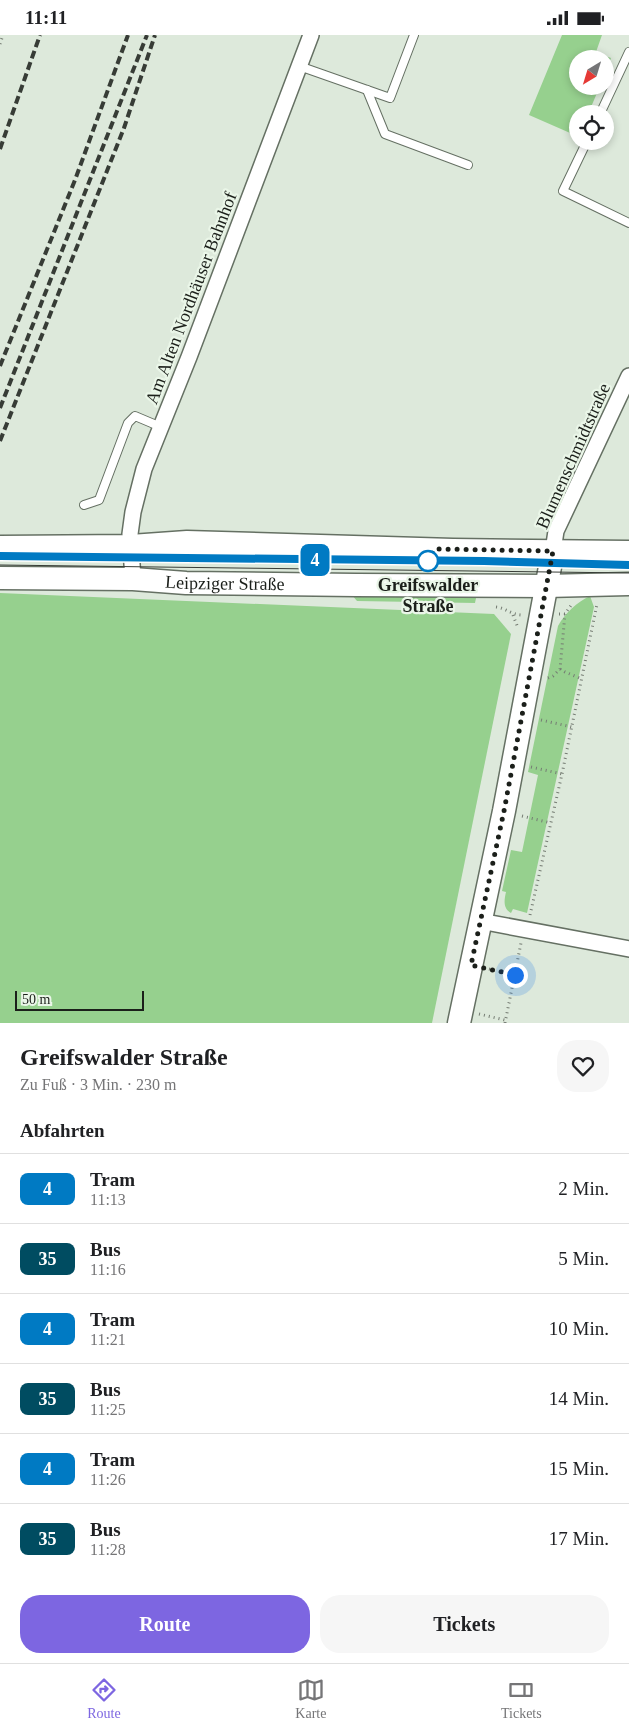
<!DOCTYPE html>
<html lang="de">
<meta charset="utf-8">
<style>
:root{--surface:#fff;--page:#f6f6f6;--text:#202124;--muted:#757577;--line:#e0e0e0;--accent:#7d66e1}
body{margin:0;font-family:Georgia,serif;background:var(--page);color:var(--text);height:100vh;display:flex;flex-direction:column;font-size:19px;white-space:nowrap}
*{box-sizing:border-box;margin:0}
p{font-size:16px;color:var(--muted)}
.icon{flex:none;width:28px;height:28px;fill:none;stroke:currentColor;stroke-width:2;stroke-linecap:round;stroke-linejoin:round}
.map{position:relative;height:988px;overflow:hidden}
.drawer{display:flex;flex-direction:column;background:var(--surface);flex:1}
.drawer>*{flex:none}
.badge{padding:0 10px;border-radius:8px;font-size:18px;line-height:32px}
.needle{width:32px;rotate:218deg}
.controls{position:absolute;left:569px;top:15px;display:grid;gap:10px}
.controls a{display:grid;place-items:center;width:45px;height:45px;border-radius:50%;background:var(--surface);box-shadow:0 2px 8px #0003;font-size:25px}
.scale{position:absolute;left:15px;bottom:12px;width:129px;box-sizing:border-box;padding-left:5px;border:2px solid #1b1f1a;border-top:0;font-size:14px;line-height:18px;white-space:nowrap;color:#1b1f1a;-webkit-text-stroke:4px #eaf6e8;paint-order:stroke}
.you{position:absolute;width:25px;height:25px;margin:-12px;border:4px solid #fff;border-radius:50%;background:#1a73e8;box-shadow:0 0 0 8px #1a73e833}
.map>.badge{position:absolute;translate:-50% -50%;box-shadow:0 0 0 2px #fff}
h2{padding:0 20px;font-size:19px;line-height:45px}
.round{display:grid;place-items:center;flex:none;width:52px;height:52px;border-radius:20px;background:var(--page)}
.summary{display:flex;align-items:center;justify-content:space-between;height:85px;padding:0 20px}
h1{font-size:24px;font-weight:700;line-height:38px}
.action{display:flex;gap:10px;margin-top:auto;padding:10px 20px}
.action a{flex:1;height:58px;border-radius:20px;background:var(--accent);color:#fff;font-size:20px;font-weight:700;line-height:58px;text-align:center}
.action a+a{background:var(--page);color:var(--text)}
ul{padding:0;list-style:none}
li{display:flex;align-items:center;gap:15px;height:70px;padding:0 20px;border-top:1px solid var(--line)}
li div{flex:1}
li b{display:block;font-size:19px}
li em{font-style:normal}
li .badge{min-width:55px;font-weight:700;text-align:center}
.status{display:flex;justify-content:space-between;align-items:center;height:35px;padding:0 25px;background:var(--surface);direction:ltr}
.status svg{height:14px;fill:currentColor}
.dock{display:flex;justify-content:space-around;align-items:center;height:70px;border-top:1px solid var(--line);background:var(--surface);font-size:14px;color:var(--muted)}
.dock a{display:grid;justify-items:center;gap:2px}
.dock .selected{color:var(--accent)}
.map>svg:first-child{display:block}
.green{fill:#96d08e}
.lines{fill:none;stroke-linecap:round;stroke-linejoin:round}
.lane-casing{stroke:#657063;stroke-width:10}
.street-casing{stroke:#657063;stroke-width:18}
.secondary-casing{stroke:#657063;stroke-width:25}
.path{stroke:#757c73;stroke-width:3;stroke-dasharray:1 4;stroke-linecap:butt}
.lane{stroke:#fff;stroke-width:8}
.street{stroke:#fff;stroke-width:15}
.secondary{stroke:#fff;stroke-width:22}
.tram{stroke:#373c36;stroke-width:1}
.rail{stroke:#373c36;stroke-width:4;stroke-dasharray:8 4;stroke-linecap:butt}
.line-casing{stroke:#fff;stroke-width:11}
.line{stroke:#007ac3;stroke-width:8}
.walk{stroke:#1b1f1a;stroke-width:5;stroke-dasharray:0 9}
.stop-dot{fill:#fff;stroke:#007ac3;stroke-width:2.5}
.labels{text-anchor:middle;stroke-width:4.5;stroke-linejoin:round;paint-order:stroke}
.street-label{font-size:18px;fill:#1b1f1a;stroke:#eaf6e8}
.stop-label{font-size:18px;font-weight:bold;fill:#1b1f1a;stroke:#eaf6e8}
</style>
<div class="status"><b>11:11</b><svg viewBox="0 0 49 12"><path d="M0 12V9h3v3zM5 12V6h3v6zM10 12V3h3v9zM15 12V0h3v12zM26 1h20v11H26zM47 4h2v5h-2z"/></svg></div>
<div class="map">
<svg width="629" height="988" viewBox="0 0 629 988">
<rect width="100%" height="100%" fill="#dde9db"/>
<g class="green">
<path d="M562,0H602L596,17L611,23L605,39V24H578V51H600L588,79H578L577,101L529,80Z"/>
<path d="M0,558L494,579L511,599L432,988H0Z"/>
<path d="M352,560L476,563L475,568L357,566Z"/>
<path d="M590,561L594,572L527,878L513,874L511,878C503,873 504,866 506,857L502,856L511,815L522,817L538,740L528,737L558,591C565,578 577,567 590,561Z"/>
</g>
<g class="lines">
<defs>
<g id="lane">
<path d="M299,31L390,63L414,0"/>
<path d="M367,55L385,99L468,130"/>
<path d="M600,79L629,17"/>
<path d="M587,106L563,156L629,188"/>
<path d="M84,470L99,465L128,388L135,381L161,392"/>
</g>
<g id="street">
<path d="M553,516L556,496L629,341"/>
<path d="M133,544L130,499L133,477L144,434L189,322L311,0"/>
<path d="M480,886L629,914"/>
</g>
<g id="secondary">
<path d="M0,512L131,511L187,507L453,515L629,517"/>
<path id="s1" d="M0,543L133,544L186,548L356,550L546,551L629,549"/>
<path d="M459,988L504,776L553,516"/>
</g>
</defs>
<use href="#lane" class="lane-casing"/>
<use href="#street" class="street-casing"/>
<use href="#secondary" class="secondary-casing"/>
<g class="path">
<path d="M0,9L3,0"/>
<path d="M496,572C506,573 511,580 523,580"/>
<path d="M559,579H565L572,569"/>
<path d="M513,580L518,593"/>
<path d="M560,634L565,637L582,644"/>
<path d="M548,643L553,641L560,634L565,579"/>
<path d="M541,685L572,692"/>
<path d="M531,732L562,739"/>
<path d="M522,781L551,788"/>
<path d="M530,880L562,739L597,569"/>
<path d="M489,934L515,940"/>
<path d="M479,979L505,985"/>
<path d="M505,988L521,908"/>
</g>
<use href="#lane" class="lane"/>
<use href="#street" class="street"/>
<use href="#secondary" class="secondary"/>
<g class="tram">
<path d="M0,521L484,527L629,530"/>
<path d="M0,530L629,538"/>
</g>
<g class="rail">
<path d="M0,114L40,0"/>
<path d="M0,331L75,145L128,0"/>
<path d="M0,373L147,0"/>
<path d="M0,406L124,93L155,0"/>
</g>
</g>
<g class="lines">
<defs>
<path id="line" d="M0,521L484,526L629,530"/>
</defs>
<use href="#line" class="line-casing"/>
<use href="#line" class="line"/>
<path class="walk" d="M428,526L435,514L553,516L504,776L471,930L515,940"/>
</g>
<circle class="stop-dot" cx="428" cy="526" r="10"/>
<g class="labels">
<g class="street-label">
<text transform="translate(191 263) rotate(-69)" y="6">Am Alten Nordhäuser Bahnhof</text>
<text transform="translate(573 421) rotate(-66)" y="6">Blumenschmidtstraße</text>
<text dy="6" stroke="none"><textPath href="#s1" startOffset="225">Leipziger Straße</textPath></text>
</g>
<g class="stop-label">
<text x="428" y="556">Greifswalder<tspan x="428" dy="21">Straße</tspan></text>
</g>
</g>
</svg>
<div class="controls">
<a><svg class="needle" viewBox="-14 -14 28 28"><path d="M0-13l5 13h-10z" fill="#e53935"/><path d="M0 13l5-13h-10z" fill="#757577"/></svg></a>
<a><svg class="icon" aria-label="locate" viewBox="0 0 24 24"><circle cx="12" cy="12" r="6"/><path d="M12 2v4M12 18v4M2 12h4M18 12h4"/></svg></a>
</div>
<div class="scale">50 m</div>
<div class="you" style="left:515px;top:940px"></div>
<b class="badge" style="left:315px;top:525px;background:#007ac3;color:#fff">4</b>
</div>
<section class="drawer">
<div class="summary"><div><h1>Greifswalder Straße</h1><p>Zu Fuß · 3 Min. · 230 m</p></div><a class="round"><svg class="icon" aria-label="heart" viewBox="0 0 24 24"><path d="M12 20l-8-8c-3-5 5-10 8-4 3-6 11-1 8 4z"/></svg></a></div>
<h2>Abfahrten</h2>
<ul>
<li><span class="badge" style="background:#007ac3;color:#fff">4</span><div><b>Tram</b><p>11:13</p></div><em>2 Min.</em></li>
<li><span class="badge" style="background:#004c61;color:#fff">35</span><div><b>Bus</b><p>11:16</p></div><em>5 Min.</em></li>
<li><span class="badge" style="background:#007ac3;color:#fff">4</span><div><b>Tram</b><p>11:21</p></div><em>10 Min.</em></li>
<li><span class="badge" style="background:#004c61;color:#fff">35</span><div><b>Bus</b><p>11:25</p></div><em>14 Min.</em></li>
<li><span class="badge" style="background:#007ac3;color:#fff">4</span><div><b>Tram</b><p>11:26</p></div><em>15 Min.</em></li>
<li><span class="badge" style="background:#004c61;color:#fff">35</span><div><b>Bus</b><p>11:28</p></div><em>17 Min.</em></li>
</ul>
<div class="action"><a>Route</a><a>Tickets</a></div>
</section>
<nav class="dock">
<a class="selected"><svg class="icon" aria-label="directions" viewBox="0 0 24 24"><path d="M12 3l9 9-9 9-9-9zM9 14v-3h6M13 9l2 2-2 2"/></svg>Route</a>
<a><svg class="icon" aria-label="map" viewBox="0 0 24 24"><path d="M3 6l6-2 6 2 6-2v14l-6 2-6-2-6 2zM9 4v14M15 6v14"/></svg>Karte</a>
<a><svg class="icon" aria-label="tickets" viewBox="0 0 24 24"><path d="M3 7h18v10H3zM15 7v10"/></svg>Tickets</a>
</nav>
